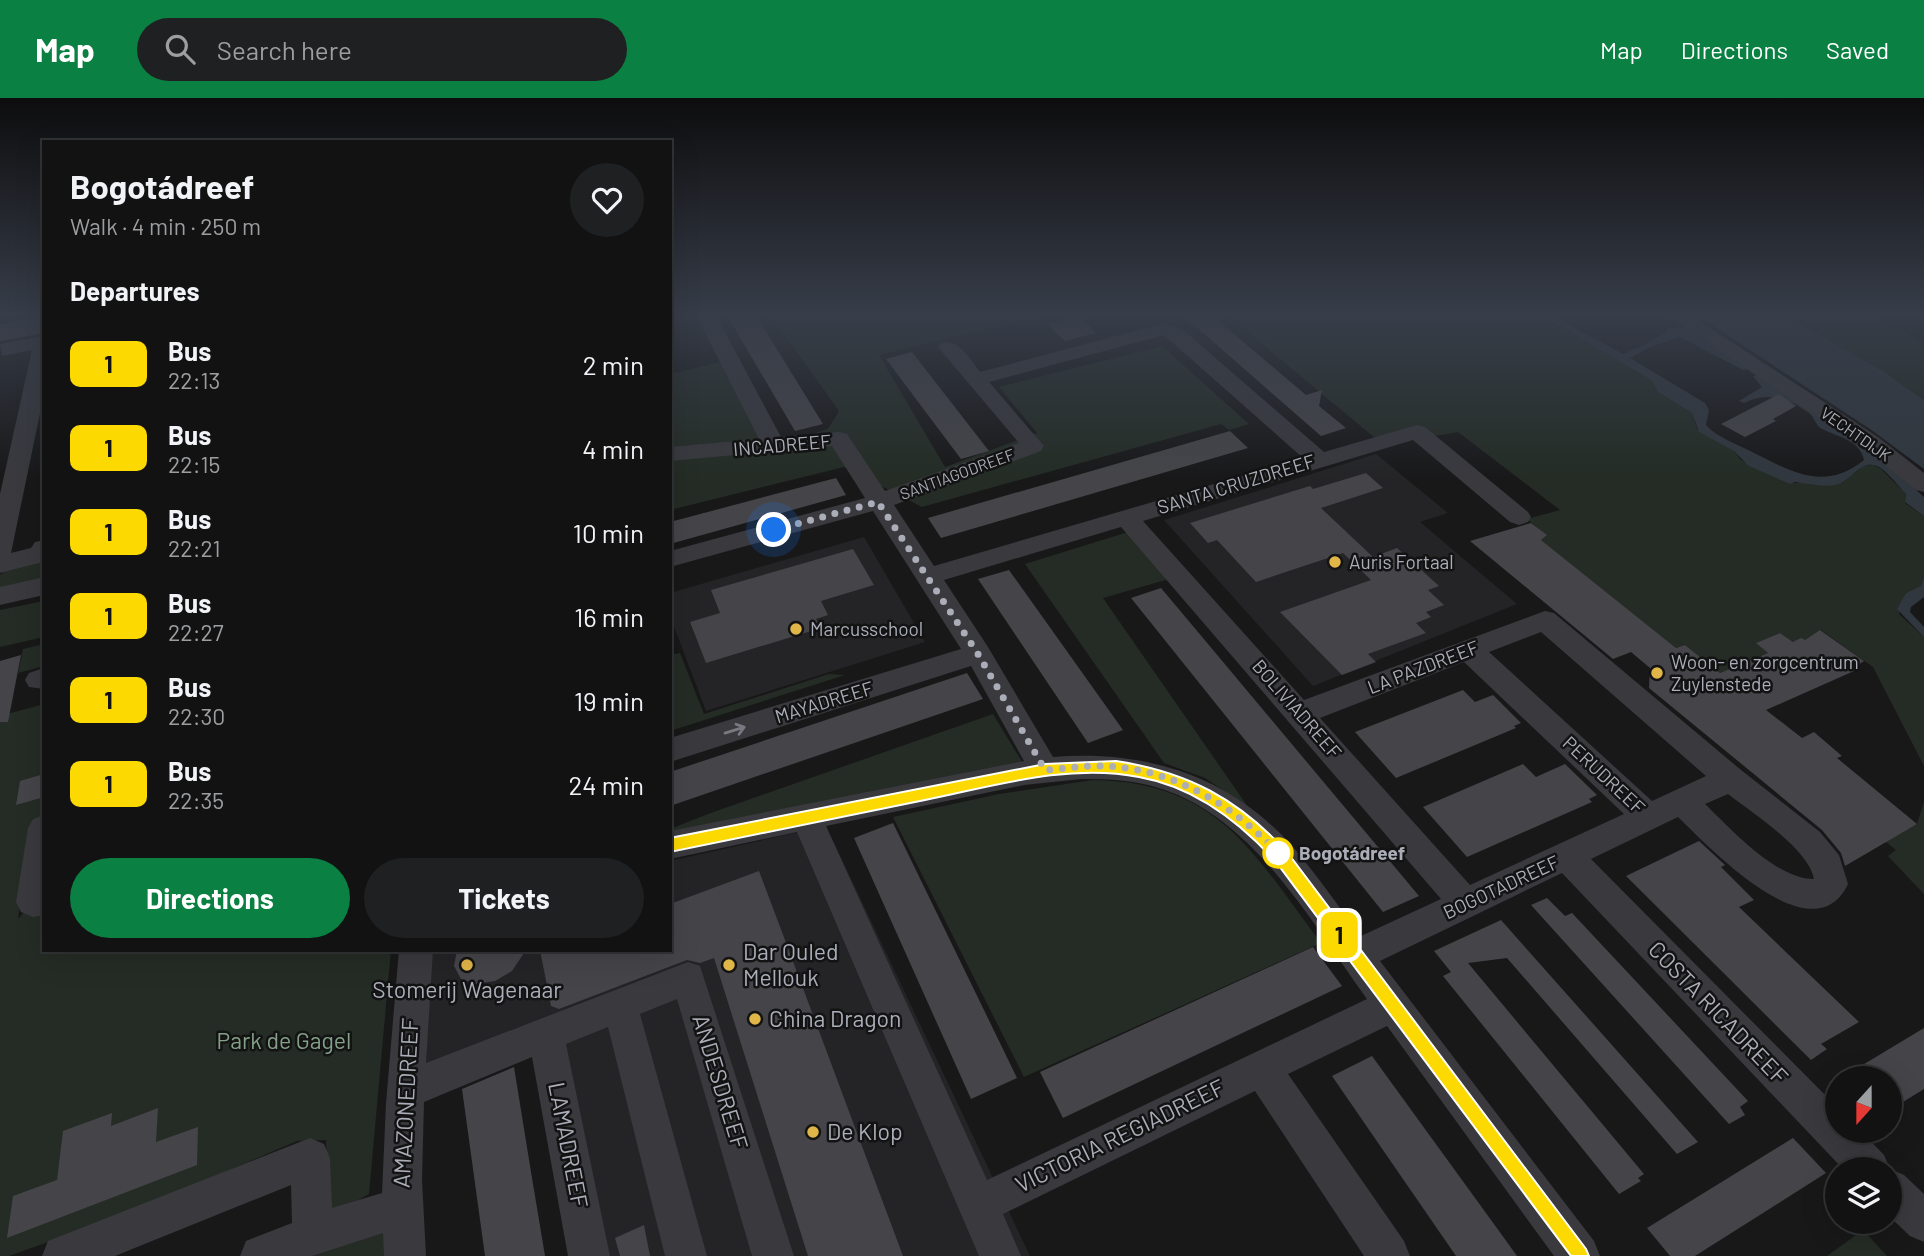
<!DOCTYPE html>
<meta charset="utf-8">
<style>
:root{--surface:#121213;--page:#1f2021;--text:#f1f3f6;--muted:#9c9ea0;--line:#313233;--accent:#0b8043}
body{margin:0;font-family:Barlow,sans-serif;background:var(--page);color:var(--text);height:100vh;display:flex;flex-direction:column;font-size:26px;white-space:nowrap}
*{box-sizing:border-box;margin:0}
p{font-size:23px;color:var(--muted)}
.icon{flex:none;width:38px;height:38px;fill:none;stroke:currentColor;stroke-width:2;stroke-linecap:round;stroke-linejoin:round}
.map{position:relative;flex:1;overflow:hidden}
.drawer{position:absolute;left:42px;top:42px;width:630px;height:812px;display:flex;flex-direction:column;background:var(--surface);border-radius:0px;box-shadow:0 7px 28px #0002,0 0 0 2px var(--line)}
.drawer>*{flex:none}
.badge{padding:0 14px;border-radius:10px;font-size:24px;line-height:46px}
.needle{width:46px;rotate:201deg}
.controls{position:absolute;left:1825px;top:968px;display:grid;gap:14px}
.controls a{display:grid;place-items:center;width:77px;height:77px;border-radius:50%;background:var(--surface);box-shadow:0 7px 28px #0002,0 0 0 2px var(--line);font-size:35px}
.you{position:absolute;width:35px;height:35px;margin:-18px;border:5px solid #fff;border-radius:50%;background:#1a73e8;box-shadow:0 0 0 10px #1a73e833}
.map>.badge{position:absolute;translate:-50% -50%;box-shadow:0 0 0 4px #fff}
h2{padding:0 28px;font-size:26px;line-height:63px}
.round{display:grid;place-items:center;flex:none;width:74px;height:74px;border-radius:37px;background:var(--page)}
.overview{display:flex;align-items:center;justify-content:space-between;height:119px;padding:0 28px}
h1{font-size:33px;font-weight:700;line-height:52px}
.action{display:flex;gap:14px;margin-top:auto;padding:14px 28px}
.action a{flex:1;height:80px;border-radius:42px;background:var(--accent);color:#fff;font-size:28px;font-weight:700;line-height:80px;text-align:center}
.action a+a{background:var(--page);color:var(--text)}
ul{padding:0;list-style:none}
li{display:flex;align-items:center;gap:21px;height:84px;padding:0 28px}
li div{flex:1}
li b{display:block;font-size:26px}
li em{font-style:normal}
li .badge{min-width:77px;font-weight:700;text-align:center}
header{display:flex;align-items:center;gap:42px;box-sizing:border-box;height:98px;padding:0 35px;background:var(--accent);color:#fff}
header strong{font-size:33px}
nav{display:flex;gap:38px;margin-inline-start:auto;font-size:24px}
.search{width:490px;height:63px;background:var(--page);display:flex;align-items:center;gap:18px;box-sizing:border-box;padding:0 24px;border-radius:38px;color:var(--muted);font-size:26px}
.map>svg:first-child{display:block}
.built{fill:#242426}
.green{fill:#242c25}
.water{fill:#31373e}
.building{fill:#454549}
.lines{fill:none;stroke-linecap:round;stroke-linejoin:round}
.minor{fill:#39393e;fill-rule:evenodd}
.oneway{stroke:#787981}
.line{fill:#fcd900;stroke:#fff;stroke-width:2}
.walk{stroke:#abaeb8;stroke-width:7;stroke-dasharray:0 12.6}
.poi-dot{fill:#e0b649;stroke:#131314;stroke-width:2.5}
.stop-dot{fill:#fff;stroke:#fcd900;stroke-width:3.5}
.labels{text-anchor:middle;stroke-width:5;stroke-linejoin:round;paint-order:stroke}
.far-street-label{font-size:16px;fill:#abaeb8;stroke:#131314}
.street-label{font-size:19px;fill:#abaeb8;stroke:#131314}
.poi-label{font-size:19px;fill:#abaeb8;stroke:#131314;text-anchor:start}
.stop-label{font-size:19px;font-weight:bold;fill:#abaeb8;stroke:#131314;text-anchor:start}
.near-poi-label{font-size:23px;fill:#abaeb8;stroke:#131314;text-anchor:start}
.near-street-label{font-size:23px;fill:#abaeb8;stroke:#131314}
.near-park-label{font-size:23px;fill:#84a188;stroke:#131314}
</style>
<header>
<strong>Map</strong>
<div class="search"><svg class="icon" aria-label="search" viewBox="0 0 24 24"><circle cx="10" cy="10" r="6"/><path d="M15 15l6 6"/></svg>Search here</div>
<nav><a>Map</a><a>Directions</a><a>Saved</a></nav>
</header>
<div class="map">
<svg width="1924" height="1158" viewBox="0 0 1924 1158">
<rect width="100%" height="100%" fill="#181819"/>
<g class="built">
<path d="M1376,356L1448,415L1420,424L1517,506L1313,588L1164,422Z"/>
<path d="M864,439L925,544L706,613L670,518V495Z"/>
<path d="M826,728L1030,1158H589L546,937L406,992L428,852H670V763Z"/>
</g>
<g class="green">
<path d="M772,219H1039L879,257L945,369L1037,335L999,289L1162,248L1249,326L1229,332L1221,326L922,409L844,369L670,412V276L728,262L771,348L828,331L839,313Z"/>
<path d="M1230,219H1544L1651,282L1658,294L1692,315L1697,331L1734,353L1741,362L1791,385H1842L1863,368L1873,367L1881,371L1906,396L1905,405L1924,418V479L1921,489L1906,495L1899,516L1924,539V668L1873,569L1821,532L1805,542L1793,544L1780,535L1757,545L1768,555L1720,575L1685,547L1676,550L1541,442L1546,437L1527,421L1560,412L1458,334L1430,339L1375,340Z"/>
<path d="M1788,219H1875L1924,245V302L1883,273Z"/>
<path d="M1128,434L1169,481L1103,500L1248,709L1205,680L1164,665L1025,466Z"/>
<path d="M44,464V480L0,490V477L4,474Z"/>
<path d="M44,503V539L0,549V512Z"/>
<path d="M44,546V568L18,575L23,551Z"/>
<path d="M680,555L704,616L829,576L845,577L670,633V557Z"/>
<path d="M44,606V718L33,721L18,821L33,804L44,802V852H391L369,1096L333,1116L329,1106L326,1042L297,1043L129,1115L9,1158H0V618Z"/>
<path d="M993,616L1024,667L670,736V731L708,716Z"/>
<path d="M1093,682C1219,684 1253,755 1321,845L1024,979L893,719L999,696Z"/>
<path d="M1924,704V796L1888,758L1896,752L1885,743L1917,726Z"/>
<path d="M401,1109L405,1158H312Z"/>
<path d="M1863,1132L1887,1158H1827Z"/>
</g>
<g class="water">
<path d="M1544,219H1555L1623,256L1644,247L1668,233V230L1684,229L1748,271L1743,272L1680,239L1650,249L1630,260L1705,305L1709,312L1706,327L1711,332C1724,342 1741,348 1756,356C1794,375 1825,393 1864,362C1860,342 1838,339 1822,331C1816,328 1815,320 1809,315C1788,299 1767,294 1744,305L1739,303L1762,289L1753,278L1758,277C1816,314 1874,352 1924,399V418L1905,404L1906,396C1898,388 1884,368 1873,367C1859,365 1851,382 1839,386C1826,390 1809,386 1795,384L1790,386L1749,368L1734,353L1699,334L1692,315L1658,294L1651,282Z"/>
<path d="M1700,219H1788L1883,273L1924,302V371L1870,331Z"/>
<path d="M1924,479V499L1911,509L1910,514L1924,529V539L1897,511L1906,495L1921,488Z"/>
</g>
<g class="building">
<path d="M44,219V235L0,243V226Z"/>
<path d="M728,219H757L823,326L795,333Z"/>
<path d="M1080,219L1096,235L1065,243L1047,226Z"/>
<path d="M1185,219H1214L1306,297L1322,292L1319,308L1346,330L1321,338Z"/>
<path d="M912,254L989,353L961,361L886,261Z"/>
<path d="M1779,296L1796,308L1773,321L1776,323L1745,339L1721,326Z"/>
<path d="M1230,333L1248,350L941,440L928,420Z"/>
<path d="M1366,375L1383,390L1321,410L1373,459L1397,450L1439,488L1428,492L1444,507L1426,514L1431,519L1416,525L1426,535L1368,556L1376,564L1342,577L1280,514L1371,482L1343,455L1256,484L1217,442L1208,445L1190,425L1310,388L1313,391Z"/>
<path d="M836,380L846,397L670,446V424Z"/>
<path d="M1531,425L1547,437L1541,442L1676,550L1685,547L1720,575L1768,555L1756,545L1780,535L1793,544L1801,540L1805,542L1820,532L1864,563L1852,571L1854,573L1766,612L1802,640L1814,634L1842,658L1837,660L1917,726L1845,768L1841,755L1822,732L1649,590L1650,570L1631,554L1613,561L1470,443Z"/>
<path d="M853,451L874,487L821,503L828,517L816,521L821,530L706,565L690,524L720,515L711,492Z"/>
<path d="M1009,472L1123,632L1088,645L978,481Z"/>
<path d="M1161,490L1203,540L1419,798L1383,814L1131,500Z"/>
<path d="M21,557L8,624H0V563Z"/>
<path d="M967,575L983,601L670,708V674Z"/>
<path d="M1463,592L1475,604L1493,597L1521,625L1514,628L1516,630L1396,680L1355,634Z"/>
<path d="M1523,666L1536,679L1565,666L1597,697L1589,701L1592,704L1467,759L1423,709Z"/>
<path d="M44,676V699L16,707L20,683Z"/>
<path d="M893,725L1017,980L971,1001L854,740Z"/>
<path d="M1699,743L1725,767L1721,769L1754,802L1739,809L1859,924L1821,946L1827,951L1811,962L1626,778Z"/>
<path d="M759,773L782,834L903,1158H808L714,860L700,865L687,862L559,911L551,908L540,852H670V806Z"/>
<path d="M1547,800L1565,818L1572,815L1748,1003L1740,1009L1745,1017L1729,1026L1531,807Z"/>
<path d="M1501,822L1698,1044L1677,1056L1507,860L1468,865L1644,1076L1638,1080L1641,1083L1619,1096L1443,878L1451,874L1434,853Z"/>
<path d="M1313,849L1342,888L1063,1020L1040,974Z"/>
<path d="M457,852H526L512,873L495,883L476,886L461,881L454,868Z"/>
<path d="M1924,930V991L1890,1012V980H1841Z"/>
<path d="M1372,958L1499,1133L1517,1158H1456L1332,978Z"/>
<path d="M514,969L531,1074L545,1158H485L462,991Z"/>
<path d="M158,1010L156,1044L198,1029L197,1067L7,1140L13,1098L57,1082L63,1033L112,1015L111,1028Z"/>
<path d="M1793,1040L1826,1075L1695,1158H1670L1647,1130Z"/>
<path d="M644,1127L650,1158H620L615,1140Z"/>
</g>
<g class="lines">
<g class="minor">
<path d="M697,219H717L781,339L839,334L847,336L885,393L1019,345L938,249L941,245C959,240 970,261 980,274L1165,225L1182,231L1324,354L1417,327L1425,329L1528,414L1531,419L1528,424L1519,427L1510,424L1413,342L1143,423L1304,602L1545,513L1554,515L1741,672L1820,734L1839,757L1848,786C1813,860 1708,748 1678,719L1591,761L1838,1010V1032H1860L1884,1057L1890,1071H1843L1562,775L1380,863L1594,1143L1600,1158H1554L1387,928L1288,976L1404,1143L1410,1158H1364L1255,993L1003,1116L1021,1158H979L797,734L670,761V733L1024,663L971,568L670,664V640L961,551L873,413L670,469V453L865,400L832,348L670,363V349L759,341ZM1164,237L1303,360L934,468L894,407L1041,353L1044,348L989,284ZM1121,429L1441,801L1361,838C1338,808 1317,777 1293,749C1229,677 1146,652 1053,659L988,549L944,482ZM1541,534L1706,678L1652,703L1489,554ZM1464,564L1624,716L1470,787L1320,620ZM1082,681C1109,681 1136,682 1162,691C1256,722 1312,826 1367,901L987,1082L826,728L1024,687ZM1728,696C1751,714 1809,751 1814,781C1776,781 1732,732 1705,706Z"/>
<path d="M1670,219H1693L1878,339L1924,375V394L1916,392L1862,349Z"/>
<path d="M44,238V296L11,455L31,450L35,444L44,442V464L0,475V396L32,252L2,258L0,246Z"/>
<path d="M44,479V497L0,507V489Z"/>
<path d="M44,570V591L29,589L25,582L29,575Z"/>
<path d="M44,717V817L33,819L21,814L16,804L28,730L33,721Z"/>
<path d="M399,852H433L426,965L688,864L700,868L794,1158H752L677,901L640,916L707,1158H665L608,929L566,946L610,1158H568L532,959L424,1004L422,1082L426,1158H384L383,1135L312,1158H240L246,1143L292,1125L291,1087L115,1158H42L48,1143L310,1040L324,1046L330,1060L332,1110L382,1095L386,1005Z"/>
<path d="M1890,1071L1904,1077L1924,1096V1144L1910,1138L1890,1119Z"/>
</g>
</g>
<defs><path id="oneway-shaft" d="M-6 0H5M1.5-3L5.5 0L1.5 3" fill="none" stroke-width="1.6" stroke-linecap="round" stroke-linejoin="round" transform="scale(1.75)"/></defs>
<use class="oneway" href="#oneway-shaft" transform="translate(735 632) rotate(-17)"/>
<linearGradient id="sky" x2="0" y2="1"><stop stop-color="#0d0d0e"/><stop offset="0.57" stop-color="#373d49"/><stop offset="1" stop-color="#373d49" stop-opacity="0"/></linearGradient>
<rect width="1924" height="381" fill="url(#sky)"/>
<path class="line" d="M1116,663C1188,674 1238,701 1287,754L1586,1151L1589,1158H1571L1276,764C1239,723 1195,689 1139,679C1069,665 994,688 925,702C840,719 755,736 670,754L662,747L670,740L1045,666Z"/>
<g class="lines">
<path class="walk" d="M774,432L878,404L978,556L1045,672C1063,671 1081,668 1099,668C1172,669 1234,707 1282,759L1278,755"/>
</g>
<g class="poi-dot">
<circle cx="1335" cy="464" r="7"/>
<circle cx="796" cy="531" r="7"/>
<circle cx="1657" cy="575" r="7"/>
<circle cx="467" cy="867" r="7"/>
<circle cx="729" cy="867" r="7"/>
<circle cx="755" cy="921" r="7"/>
<circle cx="813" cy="1034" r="7"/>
</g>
<circle class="stop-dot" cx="1278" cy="755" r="14"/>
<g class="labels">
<g class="far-street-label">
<text transform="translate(1856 336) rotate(35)" y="6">VECHTDIJK</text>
<text transform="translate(957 376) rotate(-20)" y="6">SANTIAGODREEF</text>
</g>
<g class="street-label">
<text transform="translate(782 347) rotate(-5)" y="7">INCADREEF</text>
<text transform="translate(1236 386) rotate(-17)" y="7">SANTA CRUZDREEF</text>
<text transform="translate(1423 569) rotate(-21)" y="7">LA PAZDREEF</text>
<text transform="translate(824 604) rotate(-17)" y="7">MAYADREEF</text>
<text transform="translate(1297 611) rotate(49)" y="7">BOLIVIADREEF</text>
<text transform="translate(1604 677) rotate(43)" y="7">PERUDREEF</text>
<text transform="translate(1501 789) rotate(-25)" y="7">BOGOTADREEF</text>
</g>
<g class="poi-label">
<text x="1349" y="471">Auris Fortaal</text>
<text x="810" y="538">Marcusschool</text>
<text x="1671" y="571">Woon- en zorgcentrum<tspan x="1671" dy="22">Zuylenstede</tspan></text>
</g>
<g class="stop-label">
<text x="1299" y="762">Bogotádreef</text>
</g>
<g class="near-poi-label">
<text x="743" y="862">Dar Ouled<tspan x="743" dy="26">Mellouk</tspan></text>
<text x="467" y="900" text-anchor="middle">Stomerij Wagenaar</text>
<text x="769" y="929">China Dragon</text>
<text x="827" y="1042">De Klop</text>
</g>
<g class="near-street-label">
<text transform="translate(1718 915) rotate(46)" y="8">COSTA RICADREEF</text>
<text transform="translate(720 984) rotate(73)" y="8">ANDESDREEF</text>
<text transform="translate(406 1005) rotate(-87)" y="8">AMAZONEDREEF</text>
<text transform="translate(1120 1038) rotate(-26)" y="8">VICTORIA REGIADREEF</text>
<text transform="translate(568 1047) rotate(79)" y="8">LAMADREEF</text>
</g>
<g class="near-park-label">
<text x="284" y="951">Park de Gagel</text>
</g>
</g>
</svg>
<div class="controls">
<a><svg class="needle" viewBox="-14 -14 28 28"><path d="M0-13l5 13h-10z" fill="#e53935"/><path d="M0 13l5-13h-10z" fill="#9c9ea0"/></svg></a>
<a><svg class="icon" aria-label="layers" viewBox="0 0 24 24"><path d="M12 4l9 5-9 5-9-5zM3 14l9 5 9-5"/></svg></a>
</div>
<div class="you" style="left:774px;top:432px"></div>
<b class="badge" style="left:1339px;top:837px;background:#fcd900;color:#111">1</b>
<section class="drawer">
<div class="overview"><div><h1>Bogotádreef</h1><p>Walk · 4 min · 250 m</p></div><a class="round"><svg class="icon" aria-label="heart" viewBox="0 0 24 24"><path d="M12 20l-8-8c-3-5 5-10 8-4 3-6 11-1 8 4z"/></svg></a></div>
<h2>Departures</h2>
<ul>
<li><span class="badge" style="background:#fcd900;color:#111">1</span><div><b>Bus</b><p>22:13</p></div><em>2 min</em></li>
<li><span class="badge" style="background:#fcd900;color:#111">1</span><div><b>Bus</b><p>22:15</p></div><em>4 min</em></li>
<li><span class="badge" style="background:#fcd900;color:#111">1</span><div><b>Bus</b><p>22:21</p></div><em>10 min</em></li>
<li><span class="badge" style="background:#fcd900;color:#111">1</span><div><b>Bus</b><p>22:27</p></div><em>16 min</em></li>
<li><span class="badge" style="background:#fcd900;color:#111">1</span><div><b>Bus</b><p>22:30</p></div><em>19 min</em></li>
<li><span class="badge" style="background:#fcd900;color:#111">1</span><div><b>Bus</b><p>22:35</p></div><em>24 min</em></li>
</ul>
<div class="action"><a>Directions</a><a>Tickets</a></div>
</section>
</div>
